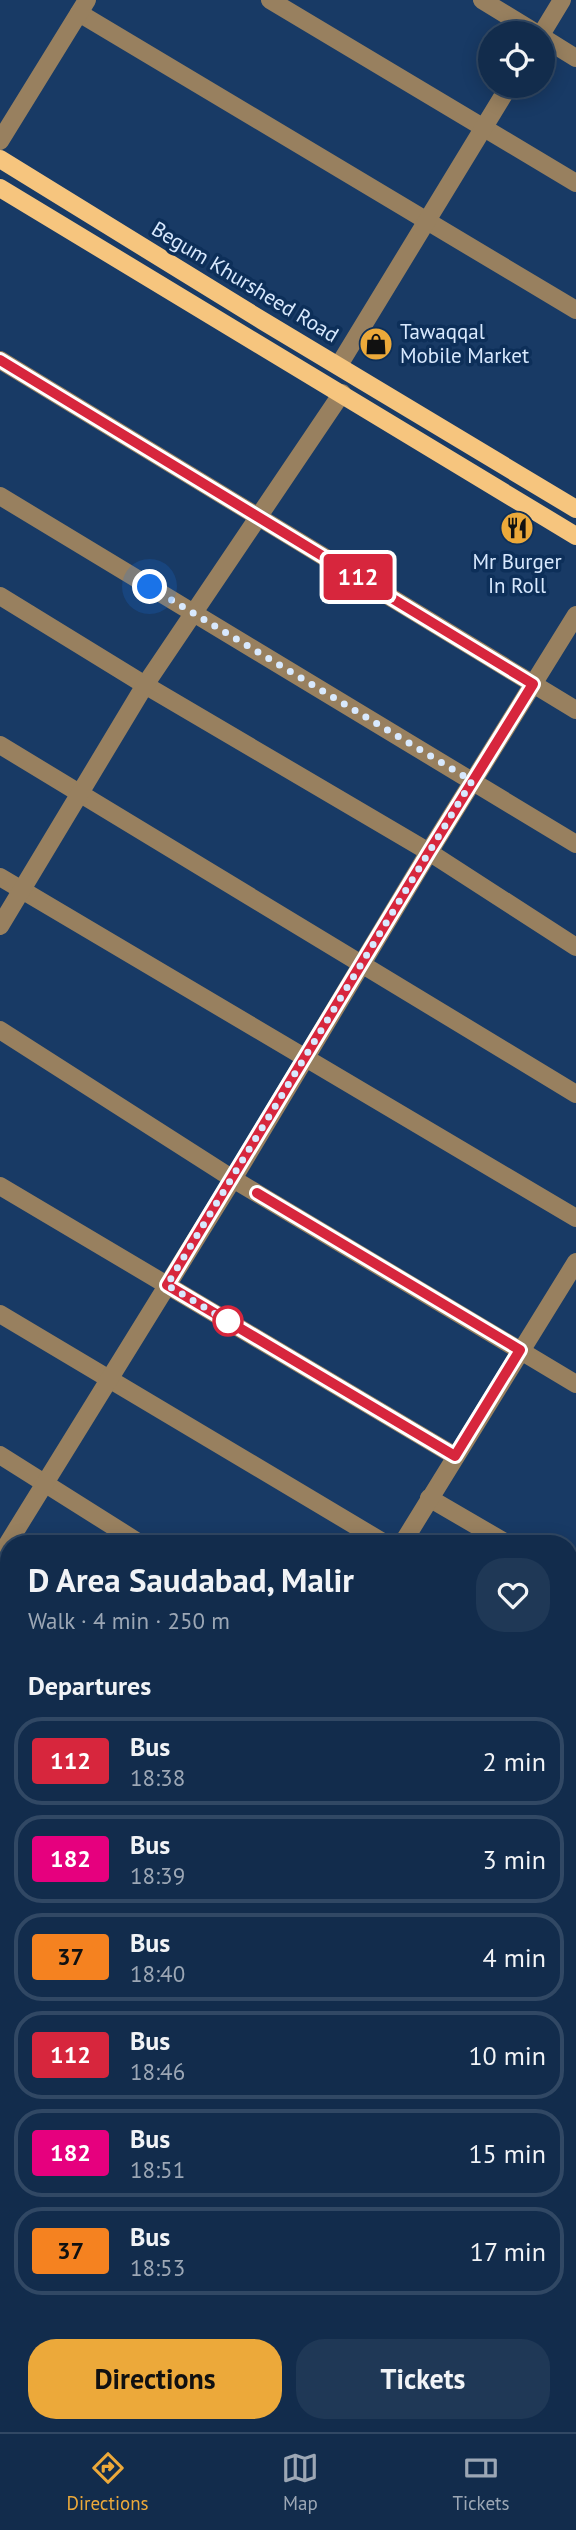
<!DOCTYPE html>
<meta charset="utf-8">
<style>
:root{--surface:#122c4c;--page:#1f3856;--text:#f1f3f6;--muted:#9ca7b5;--line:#314864;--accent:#eca93a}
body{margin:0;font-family:"PT Sans",sans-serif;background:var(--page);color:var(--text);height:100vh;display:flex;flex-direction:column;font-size:26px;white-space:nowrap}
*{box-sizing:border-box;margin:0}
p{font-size:23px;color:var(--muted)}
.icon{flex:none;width:38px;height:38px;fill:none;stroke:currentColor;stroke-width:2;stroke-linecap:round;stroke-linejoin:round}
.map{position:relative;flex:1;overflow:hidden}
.drawer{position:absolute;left:0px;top:1535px;width:578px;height:898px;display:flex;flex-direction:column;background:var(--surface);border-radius:28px 28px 0 0;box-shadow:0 4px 18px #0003,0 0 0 2px var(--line)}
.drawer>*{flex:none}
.badge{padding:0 14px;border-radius:5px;font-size:24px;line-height:46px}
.fabs{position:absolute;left:478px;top:21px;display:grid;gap:14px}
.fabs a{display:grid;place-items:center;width:77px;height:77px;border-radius:50%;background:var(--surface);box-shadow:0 4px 18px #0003,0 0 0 2px var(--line);font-size:35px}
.you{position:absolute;width:35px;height:35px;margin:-18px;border:5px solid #fff;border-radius:50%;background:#1a73e8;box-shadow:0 0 0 10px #1a73e833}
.map>.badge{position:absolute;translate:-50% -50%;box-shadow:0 0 0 4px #fff}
h2{padding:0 28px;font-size:26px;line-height:63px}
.round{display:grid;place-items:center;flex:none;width:74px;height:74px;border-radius:28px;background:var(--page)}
.head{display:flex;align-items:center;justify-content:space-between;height:119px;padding:0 28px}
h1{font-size:33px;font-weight:800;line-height:52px}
.primary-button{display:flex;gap:14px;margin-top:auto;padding:14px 28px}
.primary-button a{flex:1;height:80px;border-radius:28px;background:var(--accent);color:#111;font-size:28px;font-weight:800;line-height:80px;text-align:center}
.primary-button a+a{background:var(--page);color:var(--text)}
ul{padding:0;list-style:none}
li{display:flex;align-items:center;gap:21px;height:88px;margin:0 14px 10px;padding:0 14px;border:4px solid var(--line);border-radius:28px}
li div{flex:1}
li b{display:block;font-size:26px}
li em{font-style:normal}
li .badge{min-width:77px;font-weight:700;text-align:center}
.menu{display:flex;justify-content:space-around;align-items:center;height:98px;border-top:2px solid var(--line);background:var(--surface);font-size:19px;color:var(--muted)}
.menu a{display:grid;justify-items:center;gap:4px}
.menu .current{color:var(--accent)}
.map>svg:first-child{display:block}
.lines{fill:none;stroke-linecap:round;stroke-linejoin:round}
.minor{stroke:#98805f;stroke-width:18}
.major{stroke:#f6c57e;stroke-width:18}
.line-casing{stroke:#fff;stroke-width:16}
.line{stroke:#d7263d;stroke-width:10}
.walk{stroke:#d8e9fe;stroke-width:7;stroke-dasharray:0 12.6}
.stop-dot{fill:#fff;stroke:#d7263d;stroke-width:3.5}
.labels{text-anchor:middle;stroke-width:7;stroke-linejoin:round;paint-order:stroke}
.street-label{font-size:21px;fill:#d8e9fe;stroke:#0d2f59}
.poi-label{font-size:21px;fill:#d8e9fe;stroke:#0d2f59;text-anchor:start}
</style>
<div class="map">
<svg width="576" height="2432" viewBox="0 0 576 2432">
<rect width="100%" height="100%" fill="#183a65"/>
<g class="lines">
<g class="minor">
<path d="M270,0L576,183"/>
<path d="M482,0L536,33"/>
<path d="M79,13L576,310"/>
<path d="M542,33L562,0"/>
<path d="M542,37L576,58"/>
<path d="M0,141L87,0"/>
<path d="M0,360L576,710"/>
<path d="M339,365L509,86"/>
<path d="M0,496L576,844"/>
<path d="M0,596L145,685L429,852L576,947"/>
<path d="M0,745L576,1094"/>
<path d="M0,877L576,1218"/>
<path d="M0,926L145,685L342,393"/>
<path d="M0,1030L233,1179L576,1384"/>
<path d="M0,1186L455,1456"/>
<path d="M0,1314L386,1544"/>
<path d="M0,1455L141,1544"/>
<path d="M429,1498L508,1544"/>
<path d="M402,1544L576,1262"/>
<path d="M0,1556L233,1179L429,852L576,615"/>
<path d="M569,1578L576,1583"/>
<path d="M0,1618L9,1624"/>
<path d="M569,1716L576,1721"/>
<path d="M0,1767L9,1773"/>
<path d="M569,1845L576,1850"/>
<path d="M0,1906L9,1911"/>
<path d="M569,1967L576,1972"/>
<path d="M0,2074L9,2080"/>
<path d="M569,2107L576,2112"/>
<path d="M0,2219L9,2216"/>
<path d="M569,2237L576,2241"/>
<path d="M0,2340L9,2337"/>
<path d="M68,2432L90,2424"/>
<path d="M273,2432L295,2424"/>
<path d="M569,2432L570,2420L576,2408"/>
</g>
<g class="major">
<path d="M0,159L263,321L576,509"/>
<path d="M0,188L576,536"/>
</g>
</g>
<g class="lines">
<defs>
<path id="line" d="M0,360L533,684L429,852L167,1285L455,1456L520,1350L257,1193"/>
</defs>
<use href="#line" class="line-casing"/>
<use href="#line" class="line"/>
<path class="walk" d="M150,587L472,781L167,1285L239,1328L228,1321"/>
</g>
<defs>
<symbol id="shop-disc" viewBox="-11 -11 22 22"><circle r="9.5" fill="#eca93a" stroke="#0d2f59"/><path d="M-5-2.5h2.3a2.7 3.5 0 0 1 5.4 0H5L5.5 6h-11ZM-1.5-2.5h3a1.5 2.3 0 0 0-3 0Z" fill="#111"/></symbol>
<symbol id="restaurant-disc" viewBox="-11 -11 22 22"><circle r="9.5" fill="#eca93a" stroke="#0d2f59"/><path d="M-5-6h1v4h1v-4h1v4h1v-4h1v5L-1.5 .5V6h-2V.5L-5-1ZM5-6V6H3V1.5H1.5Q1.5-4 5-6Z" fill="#111"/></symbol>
</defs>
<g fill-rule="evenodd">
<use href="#shop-disc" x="357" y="325" width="38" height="38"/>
<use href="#restaurant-disc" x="498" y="509" width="38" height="38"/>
</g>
<circle class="stop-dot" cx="228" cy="1321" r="14"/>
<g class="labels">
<g class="street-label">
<text transform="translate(245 282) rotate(31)" y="7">Begum Khursheed Road</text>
</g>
<g class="poi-label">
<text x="400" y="339">Tawaqqal<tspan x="400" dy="24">Mobile Market</tspan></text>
<text x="517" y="569" text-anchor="middle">Mr Burger<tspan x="517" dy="24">In Roll</tspan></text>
</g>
</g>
</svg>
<div class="fabs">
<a><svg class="icon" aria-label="locate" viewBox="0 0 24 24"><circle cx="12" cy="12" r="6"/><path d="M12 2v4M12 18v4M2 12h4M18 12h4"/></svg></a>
</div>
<div class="you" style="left:150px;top:587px"></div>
<b class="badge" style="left:358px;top:577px;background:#d7263d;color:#fff">112</b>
<section class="drawer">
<div class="head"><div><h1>D Area Saudabad, Malir</h1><p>Walk · 4 min · 250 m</p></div><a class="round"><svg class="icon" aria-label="heart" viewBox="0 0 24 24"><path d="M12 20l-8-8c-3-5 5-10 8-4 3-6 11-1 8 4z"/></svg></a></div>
<h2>Departures</h2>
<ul>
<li><span class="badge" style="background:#d7263d;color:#fff">112</span><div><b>Bus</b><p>18:38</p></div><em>2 min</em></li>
<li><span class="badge" style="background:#e6007e;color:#fff">182</span><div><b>Bus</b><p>18:39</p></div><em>3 min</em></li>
<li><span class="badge" style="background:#f58220;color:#111">37</span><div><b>Bus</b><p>18:40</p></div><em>4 min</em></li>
<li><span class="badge" style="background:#d7263d;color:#fff">112</span><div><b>Bus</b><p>18:46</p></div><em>10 min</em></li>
<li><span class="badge" style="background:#e6007e;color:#fff">182</span><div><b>Bus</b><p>18:51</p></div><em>15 min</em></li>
<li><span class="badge" style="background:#f58220;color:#111">37</span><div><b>Bus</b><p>18:53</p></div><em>17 min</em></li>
</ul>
<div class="primary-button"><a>Directions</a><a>Tickets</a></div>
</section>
</div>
<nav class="menu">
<a class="current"><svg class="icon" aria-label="directions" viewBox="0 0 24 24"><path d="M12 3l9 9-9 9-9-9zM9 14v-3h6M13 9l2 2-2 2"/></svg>Directions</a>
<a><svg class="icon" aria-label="map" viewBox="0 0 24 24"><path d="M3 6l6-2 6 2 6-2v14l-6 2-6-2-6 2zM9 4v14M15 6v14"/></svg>Map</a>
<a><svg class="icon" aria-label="tickets" viewBox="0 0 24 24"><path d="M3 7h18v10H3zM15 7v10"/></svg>Tickets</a>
</nav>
